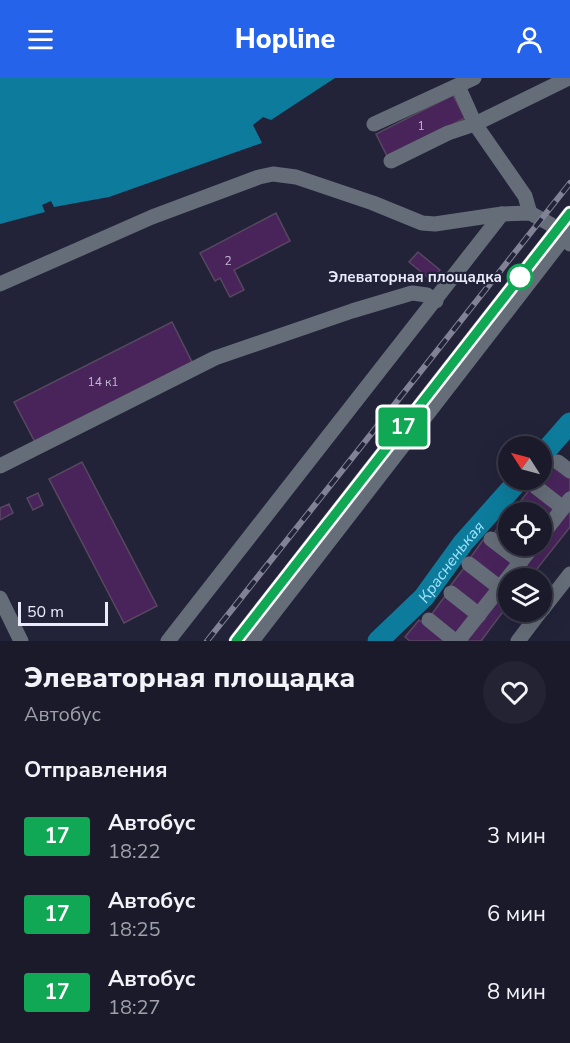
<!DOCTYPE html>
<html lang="ru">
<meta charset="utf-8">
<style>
:root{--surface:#1a1a2b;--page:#232333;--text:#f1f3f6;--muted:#9fa1a9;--line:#383847;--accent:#2563eb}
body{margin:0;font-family:"Nunito Sans",sans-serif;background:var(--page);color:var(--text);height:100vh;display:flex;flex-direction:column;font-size:22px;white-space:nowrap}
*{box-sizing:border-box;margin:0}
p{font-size:20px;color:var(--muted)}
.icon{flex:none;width:33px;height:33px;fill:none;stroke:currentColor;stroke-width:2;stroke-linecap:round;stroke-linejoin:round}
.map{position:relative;height:563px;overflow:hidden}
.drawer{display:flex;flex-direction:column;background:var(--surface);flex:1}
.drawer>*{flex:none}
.badge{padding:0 12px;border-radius:4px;font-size:21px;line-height:39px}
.needle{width:39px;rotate:306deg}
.buttons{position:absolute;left:498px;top:358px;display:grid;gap:12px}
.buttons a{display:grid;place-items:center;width:54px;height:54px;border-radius:50%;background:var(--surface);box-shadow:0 6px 24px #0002,0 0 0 2px var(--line);font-size:30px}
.scale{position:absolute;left:18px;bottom:15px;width:90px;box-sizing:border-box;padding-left:6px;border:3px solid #e9eafa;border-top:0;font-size:16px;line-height:21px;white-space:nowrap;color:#e9eafa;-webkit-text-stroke:4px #222239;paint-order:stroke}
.map>.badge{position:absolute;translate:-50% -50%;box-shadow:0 0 0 3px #fff}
h2{padding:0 24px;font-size:22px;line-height:54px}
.round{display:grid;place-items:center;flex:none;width:63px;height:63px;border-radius:32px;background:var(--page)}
.overview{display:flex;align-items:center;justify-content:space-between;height:102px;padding:0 24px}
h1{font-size:28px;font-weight:800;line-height:45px}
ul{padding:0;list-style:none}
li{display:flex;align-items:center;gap:18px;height:78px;padding:0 24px}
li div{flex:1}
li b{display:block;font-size:22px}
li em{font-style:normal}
li .badge{min-width:66px;font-weight:700;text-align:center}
header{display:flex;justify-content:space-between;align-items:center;height:78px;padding:0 24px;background:var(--accent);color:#fff;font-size:27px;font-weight:800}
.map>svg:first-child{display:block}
.water{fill:#0d7c9c}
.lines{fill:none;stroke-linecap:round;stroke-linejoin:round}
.river{stroke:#0d7c9c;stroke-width:21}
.building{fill:#48245b;stroke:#57485f;stroke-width:1.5}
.minor{stroke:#656d78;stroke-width:15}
.rail-casing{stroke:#828296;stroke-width:6}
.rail{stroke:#222239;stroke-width:4;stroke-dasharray:11;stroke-linecap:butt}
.line-casing{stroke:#fff;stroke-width:14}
.line{stroke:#10a855;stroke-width:9}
.stop-dot{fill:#fff;stroke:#10a855;stroke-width:3}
.labels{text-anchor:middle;stroke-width:4.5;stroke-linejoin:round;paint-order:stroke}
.number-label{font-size:12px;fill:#c1b8d2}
.stop-label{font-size:15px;font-weight:bold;fill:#e9eafa;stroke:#222239;text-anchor:end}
.water-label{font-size:16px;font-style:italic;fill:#9ee2fe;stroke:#222239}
</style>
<header><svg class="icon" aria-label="menu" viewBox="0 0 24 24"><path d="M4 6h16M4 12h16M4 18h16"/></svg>Hopline<svg class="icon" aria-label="person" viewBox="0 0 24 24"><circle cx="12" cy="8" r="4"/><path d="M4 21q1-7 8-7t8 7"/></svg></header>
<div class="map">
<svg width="570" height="563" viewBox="0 0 570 563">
<rect width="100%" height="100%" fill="#222239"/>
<path class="water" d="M0,0H335L271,42L263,39L253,47L262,65L109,119L54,129L51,123L42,127L45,134L0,146Z"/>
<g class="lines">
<g class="river">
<path d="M542,377L570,345"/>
<path id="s1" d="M378,563L424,519L463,465L519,402"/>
</g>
</g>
<g class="building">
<path d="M453,17L465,40L388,80L376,56Z"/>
<path d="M276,135L290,163L234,192L244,212L230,219L220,200L215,203L200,175Z"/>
<path d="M418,174L440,192L431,202L409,184Z"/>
<path d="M172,244L192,284L35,364L14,324Z"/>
<path d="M82,384L157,528L124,545L49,401Z"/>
<path d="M553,386L570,399V413L562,423L538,404Z"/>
<path d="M530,411L556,431L542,449V435H523L516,429Z"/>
<path d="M38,415L43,427L33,432L27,420Z"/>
<path d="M9,426L13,435L0,442V430Z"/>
<path d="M570,428V449L529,501H513L539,468H542V465Z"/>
<path d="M507,438H508V466L494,455Z"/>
<path d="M483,462L512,484L499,502L470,480Z"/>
<path d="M464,490L492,511L478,529L451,507Z"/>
<path d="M508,507V527L481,563H464Z"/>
<path d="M445,518L471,538L456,556L431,537Z"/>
<path d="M419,542L446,563H410L405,559Z"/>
</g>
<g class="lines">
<g class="minor">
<path d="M458,8L475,46L525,118L530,135"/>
<path d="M374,46L474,0"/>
<path d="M391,83L448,55L475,46L569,0"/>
<path d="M0,206L152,139L259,99L273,96L296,99L373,125L422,145L435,146L502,136L530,135L550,146L570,166"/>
<path d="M558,384L570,393"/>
<path d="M0,388L215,280L352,233L412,215L427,217L436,223"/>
<path d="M536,409L563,430"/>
<path d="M513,434L514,435"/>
<path d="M542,457L570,421"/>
<path d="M491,461L521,484"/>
<path d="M469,486L500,510"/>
<path d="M451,515L479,537"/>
<path d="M0,520L21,563"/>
<path d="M542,532L570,496"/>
<path d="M429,542L455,563"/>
<path d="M168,563L502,136"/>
<path d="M236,563L570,135"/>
<path d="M252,563L569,153"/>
<path d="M458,563L533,468"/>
<path d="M518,563L540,534"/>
</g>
<defs>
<path id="rail" d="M207,563L570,105"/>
</defs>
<use href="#rail" class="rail-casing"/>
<use href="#rail" class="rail"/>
</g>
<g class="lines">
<defs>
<path id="line" d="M236,563L570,135"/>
</defs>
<use href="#line" class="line-casing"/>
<use href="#line" class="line"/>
</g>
<circle class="stop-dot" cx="520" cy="199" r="12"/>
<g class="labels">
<g class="number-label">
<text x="421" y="52">1</text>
<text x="228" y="187">2</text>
<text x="103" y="308">14 к1</text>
</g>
<g class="stop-label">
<text x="502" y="204">Элеваторная площадка</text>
</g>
<g class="water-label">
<text dy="6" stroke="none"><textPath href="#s1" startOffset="108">Красненькая</textPath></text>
</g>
</g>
</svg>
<div class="buttons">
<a><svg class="needle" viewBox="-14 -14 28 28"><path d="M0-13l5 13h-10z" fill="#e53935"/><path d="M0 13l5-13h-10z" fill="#9fa1a9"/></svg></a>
<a><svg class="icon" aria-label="locate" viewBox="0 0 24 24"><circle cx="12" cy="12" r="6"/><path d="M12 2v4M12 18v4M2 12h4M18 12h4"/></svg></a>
<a><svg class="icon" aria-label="layers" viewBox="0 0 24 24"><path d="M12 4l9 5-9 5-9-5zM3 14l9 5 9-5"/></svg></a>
</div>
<div class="scale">50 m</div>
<b class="badge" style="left:403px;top:349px;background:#10a855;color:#fff">17</b>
</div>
<section class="drawer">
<div class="overview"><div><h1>Элеваторная площадка</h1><p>Автобус</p></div><a class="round"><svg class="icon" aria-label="heart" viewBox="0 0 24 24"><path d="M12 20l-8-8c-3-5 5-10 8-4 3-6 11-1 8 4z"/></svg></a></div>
<h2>Отправления</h2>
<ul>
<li><span class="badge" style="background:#10a855;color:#fff">17</span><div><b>Автобус</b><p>18:22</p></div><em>3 мин</em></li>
<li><span class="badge" style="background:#10a855;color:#fff">17</span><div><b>Автобус</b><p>18:25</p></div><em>6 мин</em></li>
<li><span class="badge" style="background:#10a855;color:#fff">17</span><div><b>Автобус</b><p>18:27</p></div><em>8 мин</em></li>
</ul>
</section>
